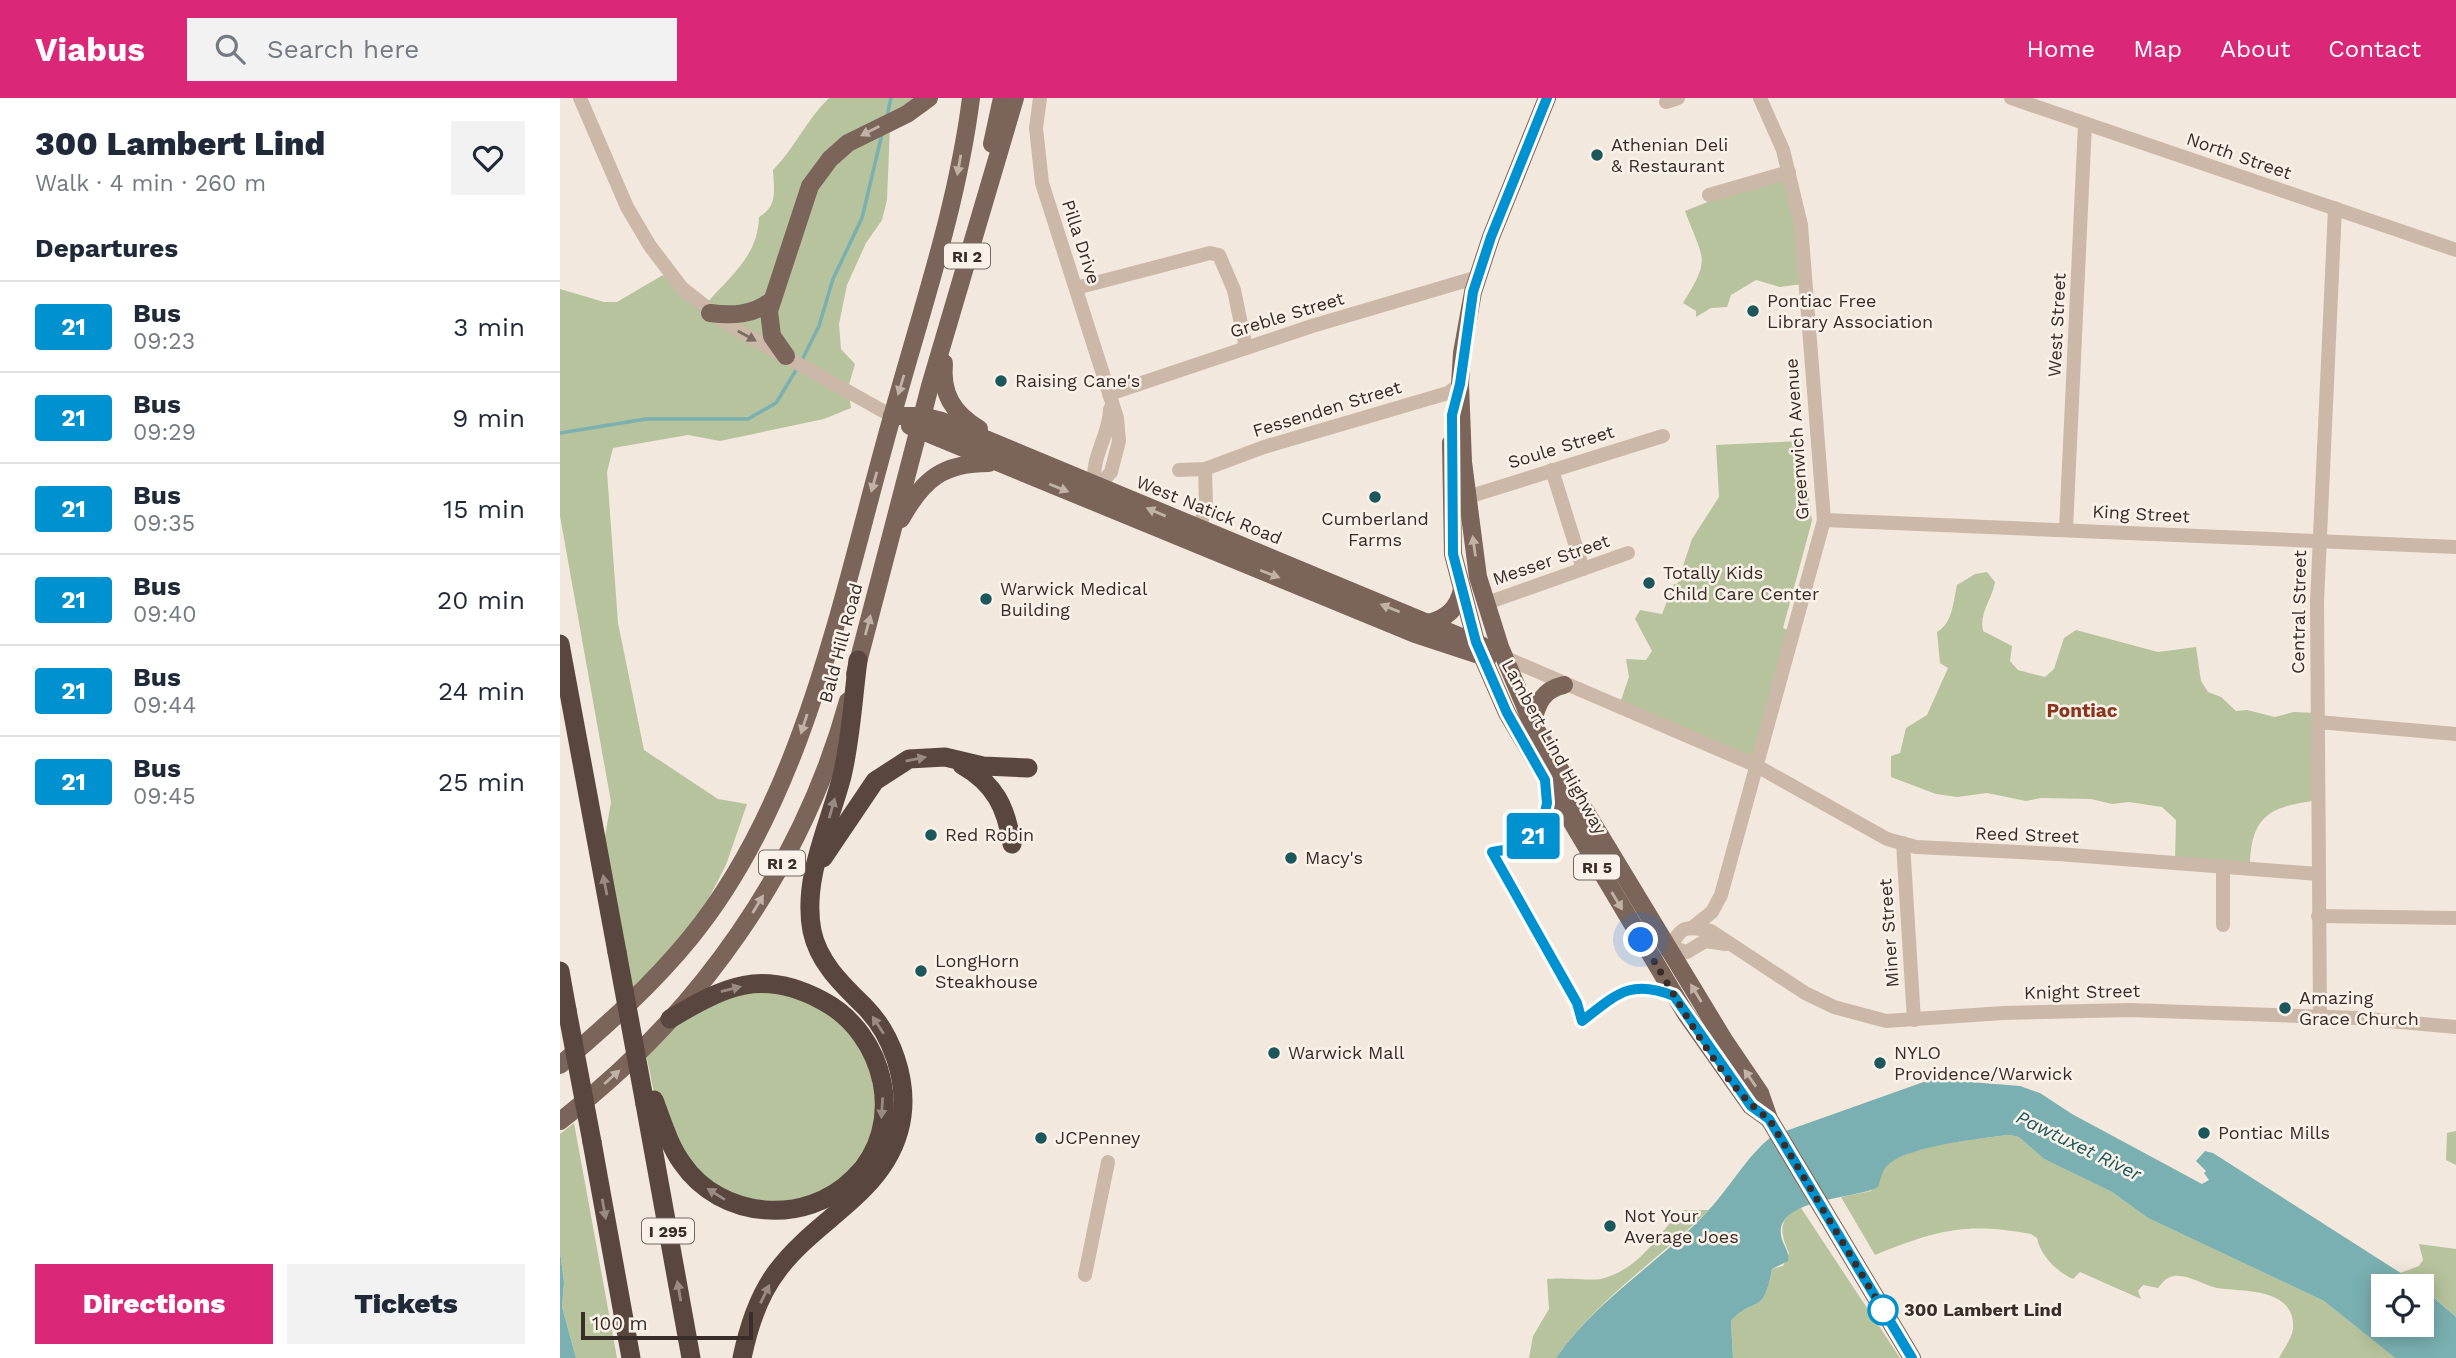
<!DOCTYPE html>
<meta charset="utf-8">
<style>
:root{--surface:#fff;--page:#f2f2f3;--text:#1f2937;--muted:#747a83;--line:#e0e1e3;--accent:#db2777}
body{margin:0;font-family:"Work Sans",sans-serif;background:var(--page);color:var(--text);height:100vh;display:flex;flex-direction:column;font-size:26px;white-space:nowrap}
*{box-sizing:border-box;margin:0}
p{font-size:23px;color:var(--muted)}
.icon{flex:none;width:38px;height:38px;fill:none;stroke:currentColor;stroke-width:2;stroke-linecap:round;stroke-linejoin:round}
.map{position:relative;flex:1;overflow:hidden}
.side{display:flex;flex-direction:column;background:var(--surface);width:560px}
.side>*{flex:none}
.badge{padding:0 14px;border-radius:5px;font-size:24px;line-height:46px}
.tools{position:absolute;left:1811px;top:1176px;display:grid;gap:14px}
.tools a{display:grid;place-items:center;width:63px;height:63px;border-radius:0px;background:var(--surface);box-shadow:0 4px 18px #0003;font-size:35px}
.scale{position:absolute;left:21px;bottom:18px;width:172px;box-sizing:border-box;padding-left:7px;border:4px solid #382d28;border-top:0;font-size:19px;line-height:24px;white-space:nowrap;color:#382d28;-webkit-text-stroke:5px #faf2e9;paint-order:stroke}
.you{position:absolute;width:35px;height:35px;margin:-18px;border:5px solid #fff;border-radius:50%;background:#1a73e8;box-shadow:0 0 0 10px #1a73e833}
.map>.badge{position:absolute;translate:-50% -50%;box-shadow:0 0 0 4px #fff}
h2{padding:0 35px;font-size:26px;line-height:63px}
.round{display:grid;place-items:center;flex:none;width:74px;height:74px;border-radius:0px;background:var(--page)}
.head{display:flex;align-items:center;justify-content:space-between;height:119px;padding:0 35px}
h1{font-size:33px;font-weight:800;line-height:52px}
.button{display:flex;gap:14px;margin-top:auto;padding:14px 35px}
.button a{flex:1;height:80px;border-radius:0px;background:var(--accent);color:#fff;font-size:28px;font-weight:800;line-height:80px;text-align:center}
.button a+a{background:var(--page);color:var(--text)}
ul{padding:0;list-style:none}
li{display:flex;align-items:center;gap:21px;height:91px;padding:0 35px;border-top:2px solid var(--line)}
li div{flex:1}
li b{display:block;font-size:26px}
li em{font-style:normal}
li .badge{min-width:77px;font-weight:700;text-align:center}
header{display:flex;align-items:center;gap:42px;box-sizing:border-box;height:98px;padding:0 35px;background:var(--accent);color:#fff}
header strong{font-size:33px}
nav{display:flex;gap:38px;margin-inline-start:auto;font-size:24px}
.search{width:490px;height:63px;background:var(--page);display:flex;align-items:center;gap:18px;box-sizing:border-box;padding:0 24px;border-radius:0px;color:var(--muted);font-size:26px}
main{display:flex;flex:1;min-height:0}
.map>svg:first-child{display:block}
.green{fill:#b6c39c}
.water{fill:#7ab0b1}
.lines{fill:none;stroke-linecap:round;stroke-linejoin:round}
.stream{stroke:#7ab0b1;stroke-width:3.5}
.minor{stroke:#ccb8a8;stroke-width:14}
.major{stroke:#7b6459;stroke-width:18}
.highway{stroke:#59473f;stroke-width:19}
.highway-bridge{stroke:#59473f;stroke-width:19}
.oneway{fill:#c1b2a8}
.oneway2{fill:#7b6c62}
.oneway3{fill:#998b83}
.line-casing{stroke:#fff;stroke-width:16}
.line{stroke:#0092d0;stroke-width:10}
.walk{stroke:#382d28;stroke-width:7;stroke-dasharray:0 12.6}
.poi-dot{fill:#1c585b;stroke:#faf2e9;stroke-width:2.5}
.stop-dot{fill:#fff;stroke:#0092d0;stroke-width:3.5}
.labels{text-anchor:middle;stroke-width:5;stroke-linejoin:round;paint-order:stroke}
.shield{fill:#faf2e9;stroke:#726862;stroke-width:2}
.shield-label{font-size:16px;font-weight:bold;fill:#382d28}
.poi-label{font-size:18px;fill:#382d28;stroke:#faf2e9;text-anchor:start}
.street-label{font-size:18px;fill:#382d28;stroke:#faf2e9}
.stop-label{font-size:18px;font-weight:bold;fill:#382d28;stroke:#faf2e9;text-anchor:start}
.neighbourhood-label{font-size:19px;font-weight:bold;fill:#8a361f;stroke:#faf2e9}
.water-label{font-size:19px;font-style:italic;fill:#1c585b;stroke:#faf2e9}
</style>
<header>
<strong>Viabus</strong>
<div class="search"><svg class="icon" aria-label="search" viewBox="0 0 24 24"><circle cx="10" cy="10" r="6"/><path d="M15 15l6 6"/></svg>Search here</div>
<nav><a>Home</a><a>Map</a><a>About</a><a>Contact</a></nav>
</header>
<main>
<section class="side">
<div class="head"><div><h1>300 Lambert Lind</h1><p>Walk · 4 min · 260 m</p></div><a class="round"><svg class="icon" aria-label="heart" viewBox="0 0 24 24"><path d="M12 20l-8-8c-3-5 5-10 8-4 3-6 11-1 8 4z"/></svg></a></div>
<h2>Departures</h2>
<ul>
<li><span class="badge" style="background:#0092d0;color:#fff">21</span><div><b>Bus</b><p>09:23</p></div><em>3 min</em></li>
<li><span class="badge" style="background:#0092d0;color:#fff">21</span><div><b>Bus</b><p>09:29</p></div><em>9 min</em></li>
<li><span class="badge" style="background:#0092d0;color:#fff">21</span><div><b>Bus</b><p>09:35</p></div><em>15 min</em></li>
<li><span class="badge" style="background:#0092d0;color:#fff">21</span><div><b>Bus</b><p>09:40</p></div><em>20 min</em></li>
<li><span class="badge" style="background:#0092d0;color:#fff">21</span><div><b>Bus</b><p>09:44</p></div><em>24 min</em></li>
<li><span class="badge" style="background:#0092d0;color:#fff">21</span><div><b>Bus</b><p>09:45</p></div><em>25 min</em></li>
</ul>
<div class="button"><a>Directions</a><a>Tickets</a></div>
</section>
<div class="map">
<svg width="1896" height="1260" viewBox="0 0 1896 1260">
<rect width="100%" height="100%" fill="#f3e8dd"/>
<g class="green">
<path d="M269,0H369L330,28L327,102L322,122L306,145L287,187L279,226L281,251L295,266L288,290L291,310L264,321L160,343L128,337L53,350L47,374L58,525L84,652L158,701L187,706L166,767L137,823L74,901L42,756L51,704L0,418V191L44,204H57L103,177L145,207C169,179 198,159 199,119C218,108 214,93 213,72C235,50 246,22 269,0Z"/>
<path d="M1230,79L1242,186L1220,189L1196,182L1171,197L1167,209L1151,210L1136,219V213L1123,205C1152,159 1143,162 1125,113L1165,97Z"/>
<path d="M1242,343L1252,423L1223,530L1235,535L1195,666L1057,614L1069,579L1066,561L1086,562L1092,553L1075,521L1080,512L1102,516L1114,486H1117L1132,441L1159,399L1156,347Z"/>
<path d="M1427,474L1435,484C1432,502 1419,514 1423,533L1452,548L1450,563L1458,572L1485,579L1494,571L1504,540L1516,532L1598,554L1636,549L1641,583L1648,594L1661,599L1676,613L1687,612L1715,619L1734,614L1757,615L1760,702C1713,708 1691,715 1690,767L1615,763L1616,722L1602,709L1569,704L1552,706L1531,701L1481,700L1466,703L1427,695L1397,699L1376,696L1331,679V658L1340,655L1346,630L1367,617L1388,570L1380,565L1377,534C1393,525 1393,504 1397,487L1415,476Z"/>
<path d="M211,886L302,932L321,1030L269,1098L189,1110L123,1064L96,1005L86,956L108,922Z"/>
<path d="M14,1025L57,1260H16L2,1209L4,1184L0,1153V1036Z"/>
<path d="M1896,1033V1067L1886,1062L1887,1035Z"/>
<path d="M1450,1037L1459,1039L1484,1061L1552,1094L1588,1120L1764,1203L1835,1260H1719C1723,1252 1732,1240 1733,1231C1736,1189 1683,1194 1657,1190C1642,1187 1625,1174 1610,1179C1605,1181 1601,1186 1598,1190L1583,1187L1578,1193L1581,1201L1520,1174L1513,1181C1497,1174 1480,1157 1477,1140L1471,1136C1405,1124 1377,1132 1315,1157L1281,1099L1311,1093C1317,1082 1322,1068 1333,1062C1364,1046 1415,1041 1450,1037Z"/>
<path d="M1241,1110L1340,1260H1173L1171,1223C1196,1196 1203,1220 1212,1171L1223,1168L1229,1155C1220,1136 1217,1118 1241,1110Z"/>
<path d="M1122,1112H1149C1098,1162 1037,1201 996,1260H969L973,1238L989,1211L987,1181C1003,1179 1031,1183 1041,1181C1082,1170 1095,1139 1122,1112Z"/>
<path d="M1859,1146L1896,1151V1219L1862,1188L1840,1175L1859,1168L1863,1162Z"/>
</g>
<g class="water">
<path d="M1372,981L1460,988L1480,995L1512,1016L1642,1086L1649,1082L1644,1075L1646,1073L1636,1063L1645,1053L1653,1055L1861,1188H1824V1227H1862V1189L1896,1219V1260H1835L1764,1203L1588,1120L1552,1094L1484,1061L1459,1039L1450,1037C1421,1040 1352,1048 1330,1065C1322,1071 1321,1080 1318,1089C1297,1101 1216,1100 1221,1137C1222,1147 1230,1152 1228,1163L1212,1171C1203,1220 1196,1196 1171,1223L1173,1260H996C1037,1201 1098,1166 1146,1115C1170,1090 1185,1060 1212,1038Z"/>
<path d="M0,1153L4,1184L2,1209L16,1260H0Z"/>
</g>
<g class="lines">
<g class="stream">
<path d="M327,18L331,0"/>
<path d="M242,262L259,228L273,181L302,120L322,36"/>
<path d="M0,335L86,321H188L216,305L238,269"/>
</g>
<g class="minor">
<path d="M20,0L67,109L90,148L122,190L169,227L332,318"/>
<path d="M480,0L476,30L482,85L557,320L559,343L551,374L533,395"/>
<path d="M1451,0L1896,152"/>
<path d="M1106,4L1118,0"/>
<path d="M1149,97L1229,74"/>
<path d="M516,190L650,155L659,157L674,192L686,250"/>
<path d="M549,296L752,228L918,179"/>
<path d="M619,372L645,371L704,349L888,295L900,286"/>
<path d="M992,372L1023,471"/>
<path d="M536,388C528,363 550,338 550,311"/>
<path d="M911,398L1103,338"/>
<path d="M1264,422L1896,449"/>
<path d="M639,431L646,408L645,371"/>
<path d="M1506,431L1525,26"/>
<path d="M927,505L1068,455"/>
<path d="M946,560L1195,667L1327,741L1356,749L1498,756L1758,776"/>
<path d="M1758,624L1896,636"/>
<path d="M1343,745L1354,922"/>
<path d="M1663,768V827"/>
<path d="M1758,818L1896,820"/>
<path d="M1133,829L1152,814L1161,797L1264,422L1241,127L1223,52L1200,0"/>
<path d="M1109,849L1127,854L1145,843L1166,846"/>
<path d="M1102,852C1125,842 1109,823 1151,833L1245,895L1274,909L1326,923L1443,915L1570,912L1797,920L1896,929"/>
<path d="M1760,918L1757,504L1775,110"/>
<path d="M525,1177L548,1064"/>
</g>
<g class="major">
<path d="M987,0L931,139L913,194L902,255L900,286L903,364L918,479L940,549L972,625L1164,942L1200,995L1209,1021L1352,1260"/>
<path d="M432,46L442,0"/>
<path d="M150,215C172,218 193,217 211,203"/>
<path d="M226,258L212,238L209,213L250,88L270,61L288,45L347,16L369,0"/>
<path d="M384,265C381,296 393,315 419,331"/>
<path d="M332,318H362L382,323L923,548"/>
<path d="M350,328L855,536L928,560"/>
<path d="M891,345L893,456L916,544L947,615L1126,916L1191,1008L1209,1021"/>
<path d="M341,421C363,381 383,365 429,365"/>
<path d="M867,525C887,521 898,510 902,491"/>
<path d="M295,576L370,288L455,0"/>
<path d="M972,625C978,605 982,592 1004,587"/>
<path d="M0,967C47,927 92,887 131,839C246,698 283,491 332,319C361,213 397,110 411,0"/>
<path d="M0,1023C137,918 242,770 288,603"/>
</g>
<g class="highway">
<path d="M0,546L57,854"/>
<path d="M402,667C435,686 446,709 452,746"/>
<path d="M263,760L315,683L349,661L385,659L423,668L468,670"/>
<path d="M0,873L7,912"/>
<path d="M94,1002C102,1023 109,1047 122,1065C161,1122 246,1128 294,1080C348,1027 325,936 263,903C202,870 165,888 110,921"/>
<path d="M85,1006L131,1260"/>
<path d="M32,1044L71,1260"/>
<path d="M182,1260C188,1231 199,1196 218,1172C258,1118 332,1092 342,1018C347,981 332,937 306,910C284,888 259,866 252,833C242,781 269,728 282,678C291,641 293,600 298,562"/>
</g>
<g class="highway-bridge">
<path d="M57,854L85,1006"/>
<path d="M7,912L32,1044"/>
</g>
</g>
<defs><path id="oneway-solid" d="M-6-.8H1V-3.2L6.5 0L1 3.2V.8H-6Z" transform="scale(1.75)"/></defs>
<g class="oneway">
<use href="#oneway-solid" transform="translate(310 33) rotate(153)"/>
<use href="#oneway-solid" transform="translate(399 67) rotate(100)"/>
<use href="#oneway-solid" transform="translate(341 287) rotate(107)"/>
<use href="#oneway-solid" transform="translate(314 384) rotate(106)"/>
<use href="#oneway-solid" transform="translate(499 390) rotate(22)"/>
<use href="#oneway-solid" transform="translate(596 414) rotate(-157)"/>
<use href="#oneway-solid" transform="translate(914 448) rotate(-98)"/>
<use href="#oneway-solid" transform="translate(710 476) rotate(21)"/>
<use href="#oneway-solid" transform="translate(830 510) rotate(-158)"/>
<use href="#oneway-solid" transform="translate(308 527) rotate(-75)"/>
<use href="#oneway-solid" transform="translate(244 626) rotate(108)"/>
<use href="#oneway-solid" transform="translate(1057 803) rotate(59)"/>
<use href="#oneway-solid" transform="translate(198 806) rotate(-59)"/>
<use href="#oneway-solid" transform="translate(1136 895) rotate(-121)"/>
<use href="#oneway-solid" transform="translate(52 979) rotate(-42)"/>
<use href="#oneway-solid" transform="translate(1190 980) rotate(-125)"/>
</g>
<use class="oneway2" href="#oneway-solid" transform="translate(187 238) rotate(29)"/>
<g class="oneway3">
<use href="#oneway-solid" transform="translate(356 661) rotate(-11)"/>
<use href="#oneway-solid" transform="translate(272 710) rotate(-74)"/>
<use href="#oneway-solid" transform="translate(45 787) rotate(-101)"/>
<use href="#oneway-solid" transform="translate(171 891) rotate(-14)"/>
<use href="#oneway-solid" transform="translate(318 927) rotate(-123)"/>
<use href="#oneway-solid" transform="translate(322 1010) rotate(94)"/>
<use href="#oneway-solid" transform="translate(156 1096) rotate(-148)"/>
<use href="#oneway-solid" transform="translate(44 1111) rotate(80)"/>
<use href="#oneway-solid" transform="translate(119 1193) rotate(-100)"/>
<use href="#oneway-solid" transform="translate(205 1196) rotate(-64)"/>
</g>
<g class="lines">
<defs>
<path id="line" d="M987,0L931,139L913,194L900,286L892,317L893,456L916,544L947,615L985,682L987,705L983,724L971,740L956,750L932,754L1017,905L1022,923C1056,897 1070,880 1114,898L1191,1008L1209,1021L1352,1260"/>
</defs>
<use href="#line" class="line-casing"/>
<use href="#line" class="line"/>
<path class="walk" d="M1081,842C1115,894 1158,986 1209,1021L1323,1212"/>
</g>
<g class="poi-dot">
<circle cx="1037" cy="57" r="7"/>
<circle cx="1193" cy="213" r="7"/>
<circle cx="441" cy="283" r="7"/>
<circle cx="815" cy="399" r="7"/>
<circle cx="1089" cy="485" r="7"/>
<circle cx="426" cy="501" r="7"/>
<circle cx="371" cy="737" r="7"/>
<circle cx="731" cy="760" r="7"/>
<circle cx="361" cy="873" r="7"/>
<circle cx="1725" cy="910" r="7"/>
<circle cx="714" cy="955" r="7"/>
<circle cx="1320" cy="965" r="7"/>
<circle cx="1644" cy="1035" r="7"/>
<circle cx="481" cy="1040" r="7"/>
<circle cx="1050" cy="1128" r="7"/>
</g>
<circle class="stop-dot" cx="1323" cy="1212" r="14"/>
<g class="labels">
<g class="shield">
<rect x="384" y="145.5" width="46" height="25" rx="5"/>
<rect x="199" y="752.5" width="46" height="25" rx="5"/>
<rect x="1014" y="756.5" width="46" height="25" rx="5"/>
<rect x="82" y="1120.5" width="52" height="25" rx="5"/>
</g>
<g class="shield-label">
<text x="407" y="164">RI 2</text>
<text x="222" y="771">RI 2</text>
<text x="1037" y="775">RI 5</text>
<text x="108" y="1139">I 295</text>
</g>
<g class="poi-label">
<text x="1051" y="53">Athenian Deli<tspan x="1051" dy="21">&amp; Restaurant</tspan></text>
<text x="1207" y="209">Pontiac Free<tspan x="1207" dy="21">Library Association</tspan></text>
<text x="455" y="289">Raising Cane's</text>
<text x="815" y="427" text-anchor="middle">Cumberland<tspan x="815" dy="21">Farms</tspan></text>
<text x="1103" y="481">Totally Kids<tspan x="1103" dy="21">Child Care Center</tspan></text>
<text x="440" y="497">Warwick Medical<tspan x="440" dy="21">Building</tspan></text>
<text x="385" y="743">Red Robin</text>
<text x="745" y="766">Macy's</text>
<text x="375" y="869">LongHorn<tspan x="375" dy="21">Steakhouse</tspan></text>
<text x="1739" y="906">Amazing<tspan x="1739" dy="21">Grace Church</tspan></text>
<text x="728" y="961">Warwick Mall</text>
<text x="1334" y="961">NYLO<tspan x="1334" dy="21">Providence/Warwick</tspan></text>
<text x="1658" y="1041">Pontiac Mills</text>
<text x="495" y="1046">JCPenney</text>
<text x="1064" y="1124">Not Your<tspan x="1064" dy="21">Average Joes</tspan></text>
</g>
<g class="street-label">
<text transform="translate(1679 58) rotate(19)" y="6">North Street</text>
<text transform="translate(521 144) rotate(72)" y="6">Pilla Drive</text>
<text transform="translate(727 217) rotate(-17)" y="6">Greble Street</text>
<text transform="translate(1497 227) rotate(-87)" y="6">West Street</text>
<text transform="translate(767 311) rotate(-17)" y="6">Fessenden Street</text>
<text transform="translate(1237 341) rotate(-94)" y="6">Greenwich Avenue</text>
<text transform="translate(1001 349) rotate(-17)" y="6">Soule Street</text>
<text transform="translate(649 412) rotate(22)" y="6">West Natick Road</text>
<text transform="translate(1581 416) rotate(3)" y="6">King Street</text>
<text transform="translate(991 462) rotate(-19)" y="6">Messer Street</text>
<text transform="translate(1739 514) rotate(-89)" y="6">Central Street</text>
<text transform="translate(281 545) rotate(-75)" y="6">Bald Hill Road</text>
<text transform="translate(994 649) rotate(61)" y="6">Lambert Lind Highway</text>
<text transform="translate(1467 737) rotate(2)" y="6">Reed Street</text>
<text transform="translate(1329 835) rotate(-94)" y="6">Miner Street</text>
<text transform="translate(1522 894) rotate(-1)" y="6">Knight Street</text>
</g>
<g class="stop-label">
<text x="1344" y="1218">300 Lambert Lind</text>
</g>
<g class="neighbourhood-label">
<text x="1522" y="619">Pontiac</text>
</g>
<g class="water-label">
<text transform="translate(1519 1047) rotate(26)" y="7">Pawtuxet River</text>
</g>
</g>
</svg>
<div class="tools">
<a><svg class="icon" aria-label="locate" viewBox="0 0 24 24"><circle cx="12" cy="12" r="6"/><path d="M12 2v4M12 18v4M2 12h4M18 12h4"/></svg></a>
</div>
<div class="scale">100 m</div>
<div class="you" style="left:1081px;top:842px"></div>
<b class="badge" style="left:973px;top:738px;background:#0092d0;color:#fff">21</b>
</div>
</main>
